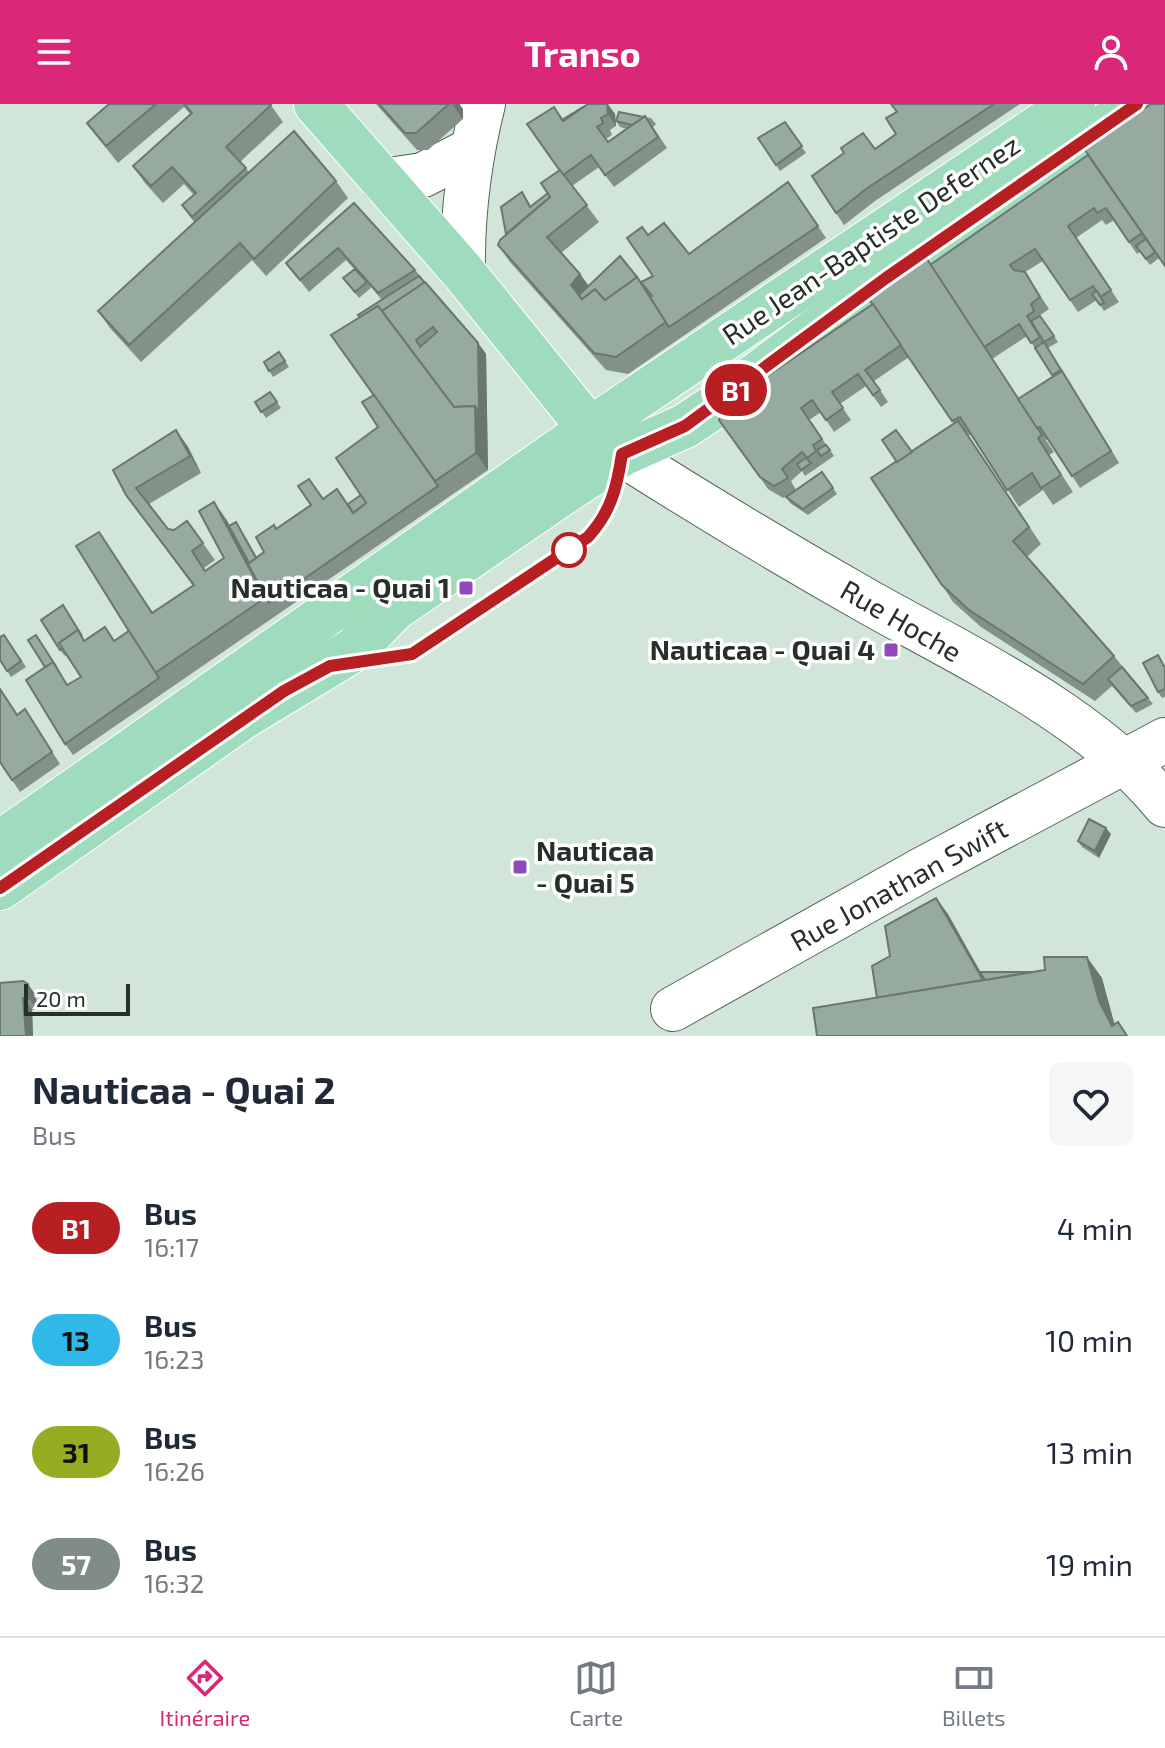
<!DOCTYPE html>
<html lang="fr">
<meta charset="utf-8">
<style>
:root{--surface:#fff;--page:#f6f6f7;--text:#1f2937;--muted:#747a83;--line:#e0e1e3;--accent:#db2777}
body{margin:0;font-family:"Exo 2",sans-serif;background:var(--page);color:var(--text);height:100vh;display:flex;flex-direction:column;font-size:30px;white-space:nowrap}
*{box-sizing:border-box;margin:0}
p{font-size:26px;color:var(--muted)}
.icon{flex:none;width:44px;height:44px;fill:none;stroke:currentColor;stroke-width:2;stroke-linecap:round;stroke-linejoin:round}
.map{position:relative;height:932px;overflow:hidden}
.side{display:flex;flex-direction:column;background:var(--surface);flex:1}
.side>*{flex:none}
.badge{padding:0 16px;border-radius:26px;font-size:28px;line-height:52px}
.scale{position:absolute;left:24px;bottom:20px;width:106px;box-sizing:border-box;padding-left:8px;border:4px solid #272f2a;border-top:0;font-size:22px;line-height:28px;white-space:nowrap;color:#272f2a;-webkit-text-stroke:6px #fff;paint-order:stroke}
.map>.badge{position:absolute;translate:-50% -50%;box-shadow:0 0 0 4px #fff}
.round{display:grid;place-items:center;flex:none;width:84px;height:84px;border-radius:12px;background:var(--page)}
.headline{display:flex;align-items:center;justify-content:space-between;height:136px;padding:0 32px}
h1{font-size:38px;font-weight:700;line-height:60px}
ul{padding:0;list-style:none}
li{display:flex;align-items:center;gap:24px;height:112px;padding:0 32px}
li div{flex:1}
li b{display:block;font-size:30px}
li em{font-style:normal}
li .badge{min-width:88px;font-weight:700;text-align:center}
header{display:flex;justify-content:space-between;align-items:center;height:104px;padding:0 32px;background:var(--accent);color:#fff;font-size:36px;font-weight:700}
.tab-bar{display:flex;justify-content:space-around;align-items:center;height:112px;border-top:2px solid var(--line);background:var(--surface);font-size:22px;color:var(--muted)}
.tab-bar a{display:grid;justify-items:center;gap:4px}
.tab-bar .active{color:var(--accent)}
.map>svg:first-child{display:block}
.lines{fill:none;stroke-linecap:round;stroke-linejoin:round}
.minor-casing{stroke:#53655b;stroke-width:46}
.major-casing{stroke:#fff;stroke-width:46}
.minor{stroke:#fff;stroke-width:44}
.major{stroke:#9fdcbe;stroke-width:44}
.wall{fill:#829289;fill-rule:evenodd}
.shaded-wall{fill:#6a776f}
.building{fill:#97aa9f;stroke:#6a776f;stroke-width:2;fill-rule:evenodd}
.line-casing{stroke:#fff;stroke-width:18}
.line{stroke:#b71f22;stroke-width:12}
.stop-dot{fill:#fff;stroke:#b71f22;stroke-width:4}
.poi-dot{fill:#9049bc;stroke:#fff;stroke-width:3}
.labels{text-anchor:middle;stroke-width:7;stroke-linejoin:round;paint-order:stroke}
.street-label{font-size:28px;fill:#272f2a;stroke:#fff}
.poi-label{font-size:28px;font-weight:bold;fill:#272f2a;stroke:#fff;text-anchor:end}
</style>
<header><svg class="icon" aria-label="menu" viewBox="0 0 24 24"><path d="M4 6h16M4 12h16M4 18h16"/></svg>Transo<svg class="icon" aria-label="person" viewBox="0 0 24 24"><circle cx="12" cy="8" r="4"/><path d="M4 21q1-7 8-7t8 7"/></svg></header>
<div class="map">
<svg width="1165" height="932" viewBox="0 0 1165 932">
<rect width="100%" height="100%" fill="#d1e5d9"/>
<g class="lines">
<defs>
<g id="minor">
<path d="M383,77L423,71L471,46"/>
<path d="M463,168C462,110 469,56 483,0"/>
<path d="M622,350C704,402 787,452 872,500C969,554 1095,614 1165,701"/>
<path d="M673,905L925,764L1165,636"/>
</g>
<g id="major">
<path d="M316,0L463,168L590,325L612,342"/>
<path d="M0,739L590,325L1073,0"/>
<path d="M0,784L243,613L355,545L395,504L564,388L622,350L685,322L715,302L886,174L1137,0"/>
</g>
</defs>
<use href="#minor" class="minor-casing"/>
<use href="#major" class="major-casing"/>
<use href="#minor" class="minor"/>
<use href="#major" class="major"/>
</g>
<g class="wall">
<path d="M109,0H270L283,18L240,58L249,68L336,77L348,94L266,172L252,156L141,258L110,224L98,207L194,118L182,101L194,91L184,80L163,99L145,79L133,62L190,10L184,3L118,59L87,20Z"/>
<path d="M376,0H459L463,5V15L428,46H417Z"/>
<path d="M588,0H608L615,10L616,22L610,26L612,31L606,35L608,38L627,25L620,23L616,17L645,13L651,14L656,20L653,23L667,44L614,83L599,63L572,82L599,118L561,149L580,170L589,182L641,178L653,172L648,131L689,150L788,78L826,134L628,270L606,266L510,158L498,141L506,130L522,88L531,102L548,89L560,66L583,3Z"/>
<path d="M891,0H1020L875,97L844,121L836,109L875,45L896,30L897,8Z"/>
<path d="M785,18L806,49L780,67L758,34Z"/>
<path d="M1088,51L1159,154L1150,161L1140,148L1137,150L1114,116L1106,121L1102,116L1076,134L1119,198L1104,207L1097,196L1078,208L1043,157L1025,168L1049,205L1039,212H1040L1058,238L1048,244L1119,359L1080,384L1048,335L1046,336L1054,348L1049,351L1073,388L1053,401L1043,386L1019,403L971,330L968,332L1041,440L1027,453L1114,552L1153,600L1136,609L1112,582L1095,597L981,523L953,498L942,481L912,348L954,320L909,253L874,277L888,298L881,303L866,282L840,300L851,316L834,328L821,308L809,316L834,352L805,372L802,367L791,377L796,386L783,394L768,385L719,316L930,161ZM1027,232L1054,273L1019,295L991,253L992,255Z"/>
<path d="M354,99L415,166L478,239L486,250L488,366L73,651L65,640L68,581L81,573L67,550L65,552L60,546L85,536H115L129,526L99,428L153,509L193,482L126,391L176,326L188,343L201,369L149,400L168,425L174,426L187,417L215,456L204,464L206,467L224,454L226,415L230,422L240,424L257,453L264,448L276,425L323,395L348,400L361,391L378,323L360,213L382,196L370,182L371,184L359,194L343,174L354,165L346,156L309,188L286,159Z"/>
<path d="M279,248L289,263L273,273L264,258Z"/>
<path d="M270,288L281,304L266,314L255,298Z"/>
<path d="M822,368L837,390L808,411L790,399L786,393Z"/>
<path d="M4,531L26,563L11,573L0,556Z"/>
<path d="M1158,551L1165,562V593L1162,594L1158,588Z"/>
<path d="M0,584L17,611L25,605L60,660L20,688L12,676Z"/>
<path d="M1111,730L1099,754L1082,743L1078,737Z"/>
<path d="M28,880L36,892L37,906H32L33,932H0Z"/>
</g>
<g class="shaded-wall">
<path d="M452,0H459L463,5V15Z"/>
<path d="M607,0L615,10L616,22L608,10Z"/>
<path d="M580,170L592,187L583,198L571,181Z"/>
<path d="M478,239L486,250L488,366L476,349L475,302Z"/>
<path d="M1062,267L1070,279L1119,359L1111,347Z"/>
<path d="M176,326L188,343L201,369L190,352Z"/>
<path d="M214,398L226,415L253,465L269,499Z"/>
<path d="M1106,724L1111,730L1099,754L1095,747Z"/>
<path d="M936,794L948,810L994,892L986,881Z"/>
<path d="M1087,853L1102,874L1114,918L1121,932L1112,922L1099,897Z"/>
<path d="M28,880L36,892L37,906L29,894Z"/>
<path d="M23,894L32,906L33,932H26Z"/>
</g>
<g class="building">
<path d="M109,0H156L106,42L87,19Z"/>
<path d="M184,0H270L271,1L226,43L246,64L192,113L182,101L196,89L172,63L151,82L133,62L192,9Z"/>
<path d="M379,0H449L416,29H405Z"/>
<path d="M588,0H607L608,10L601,14L603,19L597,23L608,38L645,12L658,33L605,71L591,51L563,71L527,20L554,3L563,17Z"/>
<path d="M891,0H994L866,85L836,109L812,72L844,49L841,44L863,29L875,45L896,30L886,14L897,8Z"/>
<path d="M1151,0H1165V162L1085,46Z"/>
<path d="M583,3L563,17L562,16Z"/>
<path d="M619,8L644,13L632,21L616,17Z"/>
<path d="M785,18L802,42L776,61L758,34Z"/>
<path d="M294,27L336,77L254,155L240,139L129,241L98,207Z"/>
<path d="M1088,51L1142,129L1129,138L1106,104L1097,109L1094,104L1068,122L1111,186L1100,193L1093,182L1070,196L1035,145L1010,161L1014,166L1025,168L1040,193L1031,200L1034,207L1027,212L1040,233L1031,239L1019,220L984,243L930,161Z"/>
<path d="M560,66L587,101L547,133L580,170L571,181L582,195L595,185L605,196L637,173L666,218L616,253L594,249L498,141L500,136L550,93L541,79Z"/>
<path d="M788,78L818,122L669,223L650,193L652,192L641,178L653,172L627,134L642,123L648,131L664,119L689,150Z"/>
<path d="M522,88L530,103L548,89L550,93L506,130L501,103Z"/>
<path d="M354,99L415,166L378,189L338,144L300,176L286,159Z"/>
<path d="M1146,135L1155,148L1146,155L1136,142Z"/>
<path d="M620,152L637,173L605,196L595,185L582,195L579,191Z"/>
<path d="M927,155L1042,331L1038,334L1061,371L1041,384L1032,369L1007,386L960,313L952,317L869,195Z"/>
<path d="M355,165L367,178L355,188L343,174Z"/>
<path d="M419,172L425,179L382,207L378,202L360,213L358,211Z"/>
<path d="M425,178L478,239L479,307L475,302L454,303L382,207ZM433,223L437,228L420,243L416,236Z"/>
<path d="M1097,187L1104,199L1100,201L1092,190Z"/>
<path d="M873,200L901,241L865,266L880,286L873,291L858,270L832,288L843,304L826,316L812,296L801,304L822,335L813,341L816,347L807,354L802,348L782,365L788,374L774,382L760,373L719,316L723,302Z"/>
<path d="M378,202L454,303L475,302L476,349L435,377L331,231Z"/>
<path d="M1040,212L1054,232L1044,238L1031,217Z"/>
<path d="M1044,238L1061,266L1052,271L1035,244Z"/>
<path d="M279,248L285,257L269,267L264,258Z"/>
<path d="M1062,267L1111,347L1072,372L1040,323L1037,324L1018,295Z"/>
<path d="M270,288L277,298L261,308L255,298Z"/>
<path d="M374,291L438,382L269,499L248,460L264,448L256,433L274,421L276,425L311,401L298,382L309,375L323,395L337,385L353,409L366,399L336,354L378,323L362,298Z"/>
<path d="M958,317L1029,423L1013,437L1114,552L1083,580L969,506L942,481L871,374Z"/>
<path d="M176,326L190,352L136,384L168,425L174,426L187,417L203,439L192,447L205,467L224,454L199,407L214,398L265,494L155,569L76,442L99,428L152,509L194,481L126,391L113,366Z"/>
<path d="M896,326L912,348L897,358L882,336Z"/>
<path d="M826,341L830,346L821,352L817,346Z"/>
<path d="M806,354L811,359L801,366L797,360Z"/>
<path d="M822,368L833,384L803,405L786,393Z"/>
<path d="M361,391L366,399L353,409L348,400Z"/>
<path d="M236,418L256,454L249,459L229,422Z"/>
<path d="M63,501L82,532L78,526L59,539L63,544L60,546L41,516Z"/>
<path d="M105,523L114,537L129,527L159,574L65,640L26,576L53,558L67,581L81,573L59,539L78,526L84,537Z"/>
<path d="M4,531L21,557L7,567L0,556V533Z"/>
<path d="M36,531L57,564L53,558L45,563L28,536Z"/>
<path d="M1158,551L1165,564V585L1158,588L1143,559Z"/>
<path d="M1122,563L1148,594L1131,602L1108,575Z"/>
<path d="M0,585L17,611L25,605L52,648L12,676L0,658Z"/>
<path d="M1089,715L1106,724L1095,747L1078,737Z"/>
<path d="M936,794L983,876L877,894L872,862L890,852L885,822Z"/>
<path d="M1044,853H1087L1099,897L1112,922L1118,918L1127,932H817L813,904L1045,866Z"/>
<path d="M980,868H1032L985,876Z"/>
<path d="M23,877L28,880L29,894H23L26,932H0V879Z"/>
</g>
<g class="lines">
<defs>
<path id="line" d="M0,784L284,587L330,562L412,550L588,433C611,408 617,383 622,350L685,322L886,174L1137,0"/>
</defs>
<use href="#line" class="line-casing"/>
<use href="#line" class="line"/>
</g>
<circle class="stop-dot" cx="569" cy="446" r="16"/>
<g class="poi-dot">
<rect x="458" y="476" width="16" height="16" rx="4"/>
<rect x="883" y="538" width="16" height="16" rx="4"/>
<rect x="512" y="755" width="16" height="16" rx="4"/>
</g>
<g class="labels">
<g class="street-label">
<text transform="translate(871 136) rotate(-34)" y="10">Rue Jean-Baptiste Defernez</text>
<text transform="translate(901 517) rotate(30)" y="10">Rue Hoche</text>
<text transform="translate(899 781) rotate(-29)" y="10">Rue Jonathan Swift</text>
</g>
<g class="poi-label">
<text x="450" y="494">Nauticaa - Quai 1</text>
<text x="875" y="556">Nauticaa - Quai 4</text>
<text x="536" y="757" text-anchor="start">Nauticaa<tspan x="536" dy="32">- Quai 5</tspan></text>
</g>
</g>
</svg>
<div class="scale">20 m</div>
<b class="badge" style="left:736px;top:286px;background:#b71f22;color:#fff">B1</b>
</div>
<section class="side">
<div class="headline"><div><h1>Nauticaa - Quai 2</h1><p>Bus</p></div><a class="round"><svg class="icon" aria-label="heart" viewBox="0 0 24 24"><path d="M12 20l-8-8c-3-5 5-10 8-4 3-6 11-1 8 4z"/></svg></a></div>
<ul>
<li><span class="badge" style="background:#b71f22;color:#fff">B1</span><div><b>Bus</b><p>16:17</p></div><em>4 min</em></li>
<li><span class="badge" style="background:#30b8e8;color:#111">13</span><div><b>Bus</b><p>16:23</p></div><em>10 min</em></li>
<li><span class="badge" style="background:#94ad23;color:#111">31</span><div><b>Bus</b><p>16:26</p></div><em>13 min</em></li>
<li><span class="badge" style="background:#808c89;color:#fff">57</span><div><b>Bus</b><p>16:32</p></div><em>19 min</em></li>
</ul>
</section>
<nav class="tab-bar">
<a class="active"><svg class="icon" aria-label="directions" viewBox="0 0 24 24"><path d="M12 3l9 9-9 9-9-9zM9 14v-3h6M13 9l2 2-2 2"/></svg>Itinéraire</a>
<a><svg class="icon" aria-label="map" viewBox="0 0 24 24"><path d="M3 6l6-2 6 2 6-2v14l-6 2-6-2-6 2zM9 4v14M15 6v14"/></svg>Carte</a>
<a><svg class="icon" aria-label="tickets" viewBox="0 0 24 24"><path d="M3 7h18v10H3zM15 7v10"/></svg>Billets</a>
</nav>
